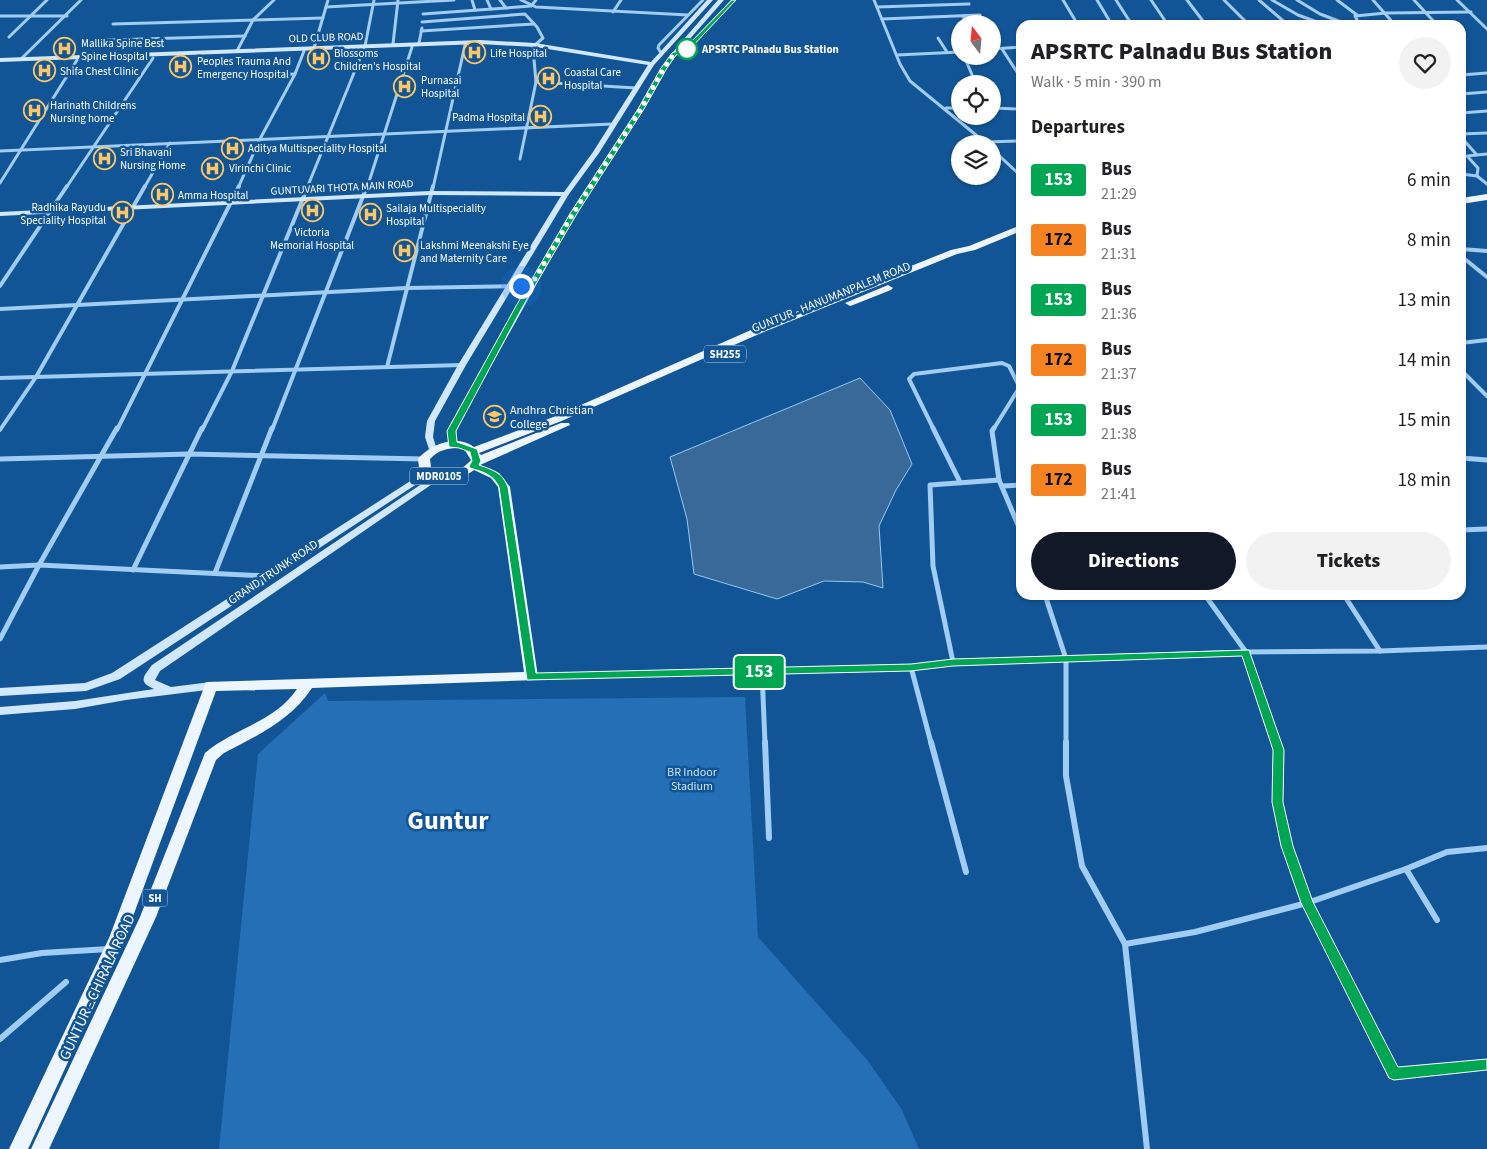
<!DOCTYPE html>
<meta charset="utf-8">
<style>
:root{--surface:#fff;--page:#f2f2f2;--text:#202124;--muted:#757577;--accent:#111827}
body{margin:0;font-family:"Source Sans 3",sans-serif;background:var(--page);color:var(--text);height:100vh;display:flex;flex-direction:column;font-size:19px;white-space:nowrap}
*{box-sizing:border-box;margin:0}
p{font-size:16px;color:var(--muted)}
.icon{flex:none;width:28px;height:28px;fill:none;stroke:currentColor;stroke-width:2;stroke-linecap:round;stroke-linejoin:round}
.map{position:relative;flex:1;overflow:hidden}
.details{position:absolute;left:1016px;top:20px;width:450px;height:580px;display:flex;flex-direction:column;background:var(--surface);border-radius:15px;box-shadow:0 1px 4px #0004}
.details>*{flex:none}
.badge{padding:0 10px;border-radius:4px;font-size:18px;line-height:32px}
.needle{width:32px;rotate:344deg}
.buttons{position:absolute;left:951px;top:15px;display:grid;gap:10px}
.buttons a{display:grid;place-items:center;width:50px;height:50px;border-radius:50%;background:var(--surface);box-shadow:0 1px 4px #0004;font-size:25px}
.you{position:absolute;width:25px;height:25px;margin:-12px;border:4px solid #fff;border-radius:50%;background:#1a73e8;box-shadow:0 0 0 8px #1a73e833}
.map>.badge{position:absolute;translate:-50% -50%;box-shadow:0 0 0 2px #fff}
h2{padding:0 15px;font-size:19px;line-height:45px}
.round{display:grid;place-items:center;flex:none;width:52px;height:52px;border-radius:26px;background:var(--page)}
.headline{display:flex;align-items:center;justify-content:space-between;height:85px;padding:0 15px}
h1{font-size:24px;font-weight:800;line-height:38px}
.cta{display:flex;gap:10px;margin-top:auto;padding:10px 15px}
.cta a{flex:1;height:58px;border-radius:30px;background:var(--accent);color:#fff;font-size:20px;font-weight:800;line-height:58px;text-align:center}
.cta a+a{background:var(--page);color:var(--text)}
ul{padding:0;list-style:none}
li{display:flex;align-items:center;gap:15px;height:60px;padding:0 15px}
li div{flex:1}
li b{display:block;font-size:19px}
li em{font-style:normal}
li .badge{min-width:55px;font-weight:700;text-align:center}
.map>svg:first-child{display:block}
.green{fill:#246fb5}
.water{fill:#386998;stroke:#93c8f7}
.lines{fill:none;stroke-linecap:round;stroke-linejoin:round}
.street-far3{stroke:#a1ccf3;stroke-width:3}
.street-far2{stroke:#a1ccf3;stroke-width:4}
.street-far1{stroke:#a1ccf3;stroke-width:5}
.street{stroke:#a1ccf3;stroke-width:6}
.secondary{fill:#d0e7fd;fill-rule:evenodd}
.primary{fill:#edf5ff;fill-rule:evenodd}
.line{fill:#00a651;stroke:#fff}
.walk{stroke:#fff;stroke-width:5;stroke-dasharray:0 9}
.stop-dot{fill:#fff;stroke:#00a651;stroke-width:2.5}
.labels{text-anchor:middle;stroke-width:5;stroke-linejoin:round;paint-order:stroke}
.far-street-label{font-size:11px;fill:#fff;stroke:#115596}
.far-poi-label{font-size:11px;fill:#fff;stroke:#115596;text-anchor:start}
.far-stop-label{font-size:11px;font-weight:bold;fill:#fff;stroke:#115596;text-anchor:start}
.shield{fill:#115596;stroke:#b8cce0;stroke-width:1}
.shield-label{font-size:11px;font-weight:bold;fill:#fff}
.street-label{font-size:12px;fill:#fff;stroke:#115596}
.poi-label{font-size:12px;fill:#fff;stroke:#115596;text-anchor:start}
.park-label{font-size:12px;fill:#c9e4fd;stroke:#115596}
.near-street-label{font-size:15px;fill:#fff;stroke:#115596}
.near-town-label{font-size:26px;font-weight:bold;fill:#fff;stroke:#115596}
</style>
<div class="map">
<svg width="1487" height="1149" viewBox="0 0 1487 1149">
<rect width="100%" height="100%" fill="#115596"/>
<path class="green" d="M325,693L328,701L745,697L758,937L868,1061L902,1110L919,1149H219L258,754Z"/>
<path class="water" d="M860,378L890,410L912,464L896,490L879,526L883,588L863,582L824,581L777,599L694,574L687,519L670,457Z"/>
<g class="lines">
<g class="street-far3">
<path d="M472,0L475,10"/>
<path d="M487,0L491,9"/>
<path d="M521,0L536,7L688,15"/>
<path d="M874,0L900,64L910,81L987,144"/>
<path d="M1063,0L1078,25"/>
<path d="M1097,0L1112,25"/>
<path d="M1116,0L1132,25"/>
<path d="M1151,0L1168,25"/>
<path d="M1187,0L1206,25"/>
<path d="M1224,0L1249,25"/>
<path d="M1259,0L1288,25"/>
<path d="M1272,0L1298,15L1325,25"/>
<path d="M1297,0L1320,14L1349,25"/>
<path d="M1337,0L1357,15"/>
<path d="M1373,0L1395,25"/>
<path d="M1414,0L1437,25"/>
<path d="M1457,0L1487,29"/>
<path d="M326,7L454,0"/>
<path d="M877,7L969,4"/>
<path d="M506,8L531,6L536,0"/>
<path d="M613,12L621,0"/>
<path d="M423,14L506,8L500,0"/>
<path d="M0,16H67"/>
<path d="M963,16L967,24"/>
<path d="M882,19L980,15"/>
<path d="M422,22L525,14L537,27L543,38L535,45"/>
<path d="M113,24L323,18"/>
<path d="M1236,25H1252"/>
<path d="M1360,25L1355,16L1386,13L1471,12"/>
<path d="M421,31L534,24"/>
<path d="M9,37L47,0"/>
<path d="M938,38L947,52"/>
<path d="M108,40L245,36"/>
<path d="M419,43L422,28"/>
<path d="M393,44L398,0"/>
<path d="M314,48L328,0"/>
<path d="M992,49L1021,47"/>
<path d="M1002,49L1021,78"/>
<path d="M237,51L253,20L274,0"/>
<path d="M661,53L658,48L659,45L703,0"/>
<path d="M674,54L687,49L733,0"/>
<path d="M897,55L960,52"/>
<path d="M964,56L976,84"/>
<path d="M21,59L81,0"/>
<path d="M1461,75L1487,73"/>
<path d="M238,76L295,74"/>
<path d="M536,82L636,88"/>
<path d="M1461,94L1487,92"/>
<path d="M946,108H960"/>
<path d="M992,108L1021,109"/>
<path d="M1461,113L1487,111"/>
<path d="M1461,134L1487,133"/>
<path d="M1461,137L1476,154"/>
<path d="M985,142L1021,141"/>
<path d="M992,149L1021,176"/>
<path d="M0,151L613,124"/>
<path d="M1487,154L1467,156L1478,168L1477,176L1487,184"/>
<path d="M520,159L536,82L533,48"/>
<path d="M1461,174L1477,176"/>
<path d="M0,183L77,60"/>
<path d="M66,188L153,58"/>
<path d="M144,188L170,143"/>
<path d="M238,188L260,139L295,74L304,51"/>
<path d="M307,188L365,46L374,0"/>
<path d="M367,188L412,47"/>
<path d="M433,188L465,45"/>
</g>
<g class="street-far2">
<path d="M1461,249L1487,251"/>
<path d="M1461,256L1487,277"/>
<path d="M0,286L67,186"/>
<path d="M0,309L407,288L531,286"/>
<path d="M1461,343L1487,340"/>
<path d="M387,367L433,186"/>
<path d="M1461,370L1487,396"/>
<path d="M0,378L462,365"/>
<path d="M0,430L36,377L145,186"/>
<path d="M117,430L239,186"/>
<path d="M202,430L232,371L308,186"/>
<path d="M272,430L367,186"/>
<path d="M934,430L909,379L914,374L1002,363L1009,366L1019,386"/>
<path d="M993,430L1021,385"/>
</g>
<g class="street-far1">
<path d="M933,428L960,482"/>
<path d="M994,428L992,431L999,480L1021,532"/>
<path d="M1461,458L1487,460"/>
<path d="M0,459L189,454L424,459"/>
<path d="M1002,486L1021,485"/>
<path d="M1461,530L1487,529"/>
<path d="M0,567L39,565L269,576"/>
<path d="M133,570L202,428"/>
<path d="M215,573L272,428"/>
<path d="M1045,595L1066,659V743"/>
<path d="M1205,595L1246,652L1277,743"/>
<path d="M1344,595L1380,651"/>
<path d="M0,639L39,565L117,428"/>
<path d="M953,662L933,566L930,485L999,480"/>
<path d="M911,667L931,743"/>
<path d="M762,672L765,743"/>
<path d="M533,677L911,667L953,662L1246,652L1380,651L1487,647"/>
</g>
<g class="street">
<path d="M765,742L769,838"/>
<path d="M931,742L966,872"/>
<path d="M1066,742V776L1082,866L1125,944L1147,1149"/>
<path d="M1276,742L1279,750L1277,802L1287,846L1307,903L1394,1074L1487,1065"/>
<path d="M1406,869L1437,920"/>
<path d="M1125,944L1195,932L1307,903L1406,869L1447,852L1487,848"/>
<path d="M0,960L42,953L109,949"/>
<path d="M0,1039L66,982"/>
</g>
<g class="secondary">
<path d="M707,0H713L654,65L599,153L569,194L466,365L435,421L433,437L437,450L436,452H430L425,437L427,421L458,365L561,196L430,195L0,216V212L430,191L564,192L593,152L648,65L535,47L480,44L0,62V58L480,40L535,43L651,62Z"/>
<path d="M718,0H724L681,49L667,68L644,109L577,212L459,423L456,431V445L455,447H449L448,431L451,423L571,212L638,109L661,68L677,47Z"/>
<path d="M429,469L432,470L434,472L432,474L120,679L86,691L0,696V688L85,683L112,673Z"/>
<path d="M438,473L441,474L443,476L441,478L160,671L155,680L171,687L211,682L215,683L216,686L215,689L126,700L75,709L0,715V707L75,701L154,689C138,682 143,677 152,665Z"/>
</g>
<g class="primary">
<path d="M1487,194V200L1461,204V198Z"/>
<path d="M1021,225V231L975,250L957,254L759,334L564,420L479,453L481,455L561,423H569L570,425L480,465L499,473L510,487L538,677L536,680L312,688C290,721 258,735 224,753L216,760L156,917L49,1149H31L140,917L205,753C234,728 275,722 297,689L216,691L125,938L28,1149H9L109,938L206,682L524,672L498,487L491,478L474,470C458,482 433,485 419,468L418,459C430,444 457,434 474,447L556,416L751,330L951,250L969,246ZM460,448L464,449L471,460C460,473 444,477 431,467L430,459C438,450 448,448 460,448Z"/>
<path d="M888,285L893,288L891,290L853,305L850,306L845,303Z"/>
</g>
</g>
<path class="line" d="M732,0H736L689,50L676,55L667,68L644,109L578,212L523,306L456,431L457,442L477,449L481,461L479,465C493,470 502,472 508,487L536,673L911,664L953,659L1249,650L1284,750L1283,802L1293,846L1313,902L1398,1067L1487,1059V1070L1394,1080L1389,1078L1301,903L1281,846L1272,802L1273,750L1242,656L953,666L911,671L527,680L499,487C493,474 483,472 470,468L469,466L472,461L470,452L459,448L449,447L447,431L516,306L571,212L638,109L661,68L672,53L685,48Z"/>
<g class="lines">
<path class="walk" d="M521,286H531L574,212L641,109L664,68L674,54L687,49"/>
</g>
<defs>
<symbol id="hospital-ring" viewBox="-11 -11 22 22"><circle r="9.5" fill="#115596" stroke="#ffc763" stroke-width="1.5"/><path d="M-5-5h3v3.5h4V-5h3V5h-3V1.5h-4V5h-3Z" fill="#ffc763"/></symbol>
<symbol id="university-ring" viewBox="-11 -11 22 22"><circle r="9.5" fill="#115596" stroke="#ffc763" stroke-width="1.5"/><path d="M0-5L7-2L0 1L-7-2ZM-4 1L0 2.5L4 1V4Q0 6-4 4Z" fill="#ffc763"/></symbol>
</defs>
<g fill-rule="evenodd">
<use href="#hospital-ring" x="52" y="36" width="25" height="25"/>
<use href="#hospital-ring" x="462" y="40" width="25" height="25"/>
<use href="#hospital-ring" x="306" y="46" width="25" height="25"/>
<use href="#hospital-ring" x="168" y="54" width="25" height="25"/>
<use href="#hospital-ring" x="32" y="58" width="25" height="25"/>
<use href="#hospital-ring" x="536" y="66" width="25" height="25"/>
<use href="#hospital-ring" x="392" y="74" width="25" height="25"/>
<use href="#hospital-ring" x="22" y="98" width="25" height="25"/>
<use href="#hospital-ring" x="528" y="104" width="25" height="25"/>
<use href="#hospital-ring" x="220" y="136" width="25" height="25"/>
<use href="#hospital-ring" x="92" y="146" width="25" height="25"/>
<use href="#hospital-ring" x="200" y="156" width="25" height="25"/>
<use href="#hospital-ring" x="150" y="182" width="25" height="25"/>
<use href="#hospital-ring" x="300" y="198" width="25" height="25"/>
<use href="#hospital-ring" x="110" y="200" width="25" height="25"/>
<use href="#hospital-ring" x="358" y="202" width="25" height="25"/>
<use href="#hospital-ring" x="392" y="238" width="25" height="25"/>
<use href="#university-ring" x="482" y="404" width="25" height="25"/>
</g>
<circle class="stop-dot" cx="687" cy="49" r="10"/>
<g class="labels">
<g class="far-street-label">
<text transform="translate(326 37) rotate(-2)" y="4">OLD CLUB ROAD</text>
<text transform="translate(342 187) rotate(-3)" y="4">GUNTUVARI THOTA MAIN ROAD</text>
</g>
<g class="far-poi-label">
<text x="81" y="47">Mallika Spine Best<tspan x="81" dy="13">Spine Hospital</tspan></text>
<text x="334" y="57">Blossoms<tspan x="334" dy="13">Children's Hospital</tspan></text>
<text x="490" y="57">Life Hospital</text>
<text x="197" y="65">Peoples Trauma And<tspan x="197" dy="13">Emergency Hospital</tspan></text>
<text x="60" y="75">Shifa Chest Clinic</text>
<text x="564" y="76">Coastal Care<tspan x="564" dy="13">Hospital</tspan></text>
<text x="421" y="84">Purnasai<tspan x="421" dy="13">Hospital</tspan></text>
<text x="50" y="109">Harinath Childrens<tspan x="50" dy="13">Nursing home</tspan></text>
<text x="525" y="121" text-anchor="end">Padma Hospital</text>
<text x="248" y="152">Aditya Multispeciality Hospital</text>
<text x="120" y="156">Sri Bhavani<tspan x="120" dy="13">Nursing Home</tspan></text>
<text x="229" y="172">Virinchi Clinic</text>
<text x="178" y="199">Amma Hospital</text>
<text x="106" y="211" text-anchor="end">Radhika Rayudu<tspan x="106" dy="13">Speciality Hospital</tspan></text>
<text x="386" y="212">Sailaja Multispeciality<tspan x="386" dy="13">Hospital</tspan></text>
<text x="312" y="236" text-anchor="middle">Victoria<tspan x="312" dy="13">Memorial Hospital</tspan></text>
<text x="420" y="249">Lakshmi Meenakshi Eye<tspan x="420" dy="13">and Maternity Care</tspan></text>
</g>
<g class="far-stop-label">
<text x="702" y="53">APSRTC Palnadu Bus Station</text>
</g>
<g class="shield">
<rect x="704" y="345.5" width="42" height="17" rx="4"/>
<rect x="410" y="467.5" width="58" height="17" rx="4"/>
<rect x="142.5" y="889.5" width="25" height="17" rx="4"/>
</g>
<g class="shield-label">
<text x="725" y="358">SH255</text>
<text x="439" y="480">MDR0105</text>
<text x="155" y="902">SH</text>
</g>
<g class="street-label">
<text transform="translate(831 297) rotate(-22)" y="4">GUNTUR - HANUMANPALEM ROAD</text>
<text transform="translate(273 572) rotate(-34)" y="4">GRAND TRUNK ROAD</text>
</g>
<g class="poi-label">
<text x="510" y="414">Andhra Christian<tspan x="510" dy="14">College</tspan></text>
</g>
<g class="park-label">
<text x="692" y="776">BR Indoor<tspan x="692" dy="14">Stadium</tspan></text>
</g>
<g class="near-street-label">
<text transform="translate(97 987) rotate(-65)" y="5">GUNTUR - CHIRALA ROAD</text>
</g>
<g class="near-town-label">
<text x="448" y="829">Guntur</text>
</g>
</g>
</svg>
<div class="buttons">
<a><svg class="needle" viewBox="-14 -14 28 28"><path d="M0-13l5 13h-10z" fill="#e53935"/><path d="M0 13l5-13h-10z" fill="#757577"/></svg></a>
<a><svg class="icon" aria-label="locate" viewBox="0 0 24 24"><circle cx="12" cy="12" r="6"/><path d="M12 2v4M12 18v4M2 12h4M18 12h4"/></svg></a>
<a><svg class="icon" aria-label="layers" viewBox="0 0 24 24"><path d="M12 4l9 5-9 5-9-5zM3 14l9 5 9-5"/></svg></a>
</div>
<div class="you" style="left:521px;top:286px"></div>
<b class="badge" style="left:759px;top:672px;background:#00a651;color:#fff">153</b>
<section class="details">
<div class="headline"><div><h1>APSRTC Palnadu Bus Station</h1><p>Walk · 5 min · 390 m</p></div><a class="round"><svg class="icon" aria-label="heart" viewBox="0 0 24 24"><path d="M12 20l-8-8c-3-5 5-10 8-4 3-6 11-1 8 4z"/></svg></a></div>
<h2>Departures</h2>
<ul>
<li><span class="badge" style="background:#00a651;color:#fff">153</span><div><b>Bus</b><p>21:29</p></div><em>6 min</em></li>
<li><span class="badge" style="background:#f58220;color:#111">172</span><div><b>Bus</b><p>21:31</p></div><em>8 min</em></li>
<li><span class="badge" style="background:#00a651;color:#fff">153</span><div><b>Bus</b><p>21:36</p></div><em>13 min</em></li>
<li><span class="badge" style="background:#f58220;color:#111">172</span><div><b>Bus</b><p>21:37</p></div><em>14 min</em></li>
<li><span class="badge" style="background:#00a651;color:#fff">153</span><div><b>Bus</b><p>21:38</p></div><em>15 min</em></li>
<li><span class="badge" style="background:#f58220;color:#111">172</span><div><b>Bus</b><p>21:41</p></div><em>18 min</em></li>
</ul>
<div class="cta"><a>Directions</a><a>Tickets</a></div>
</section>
</div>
